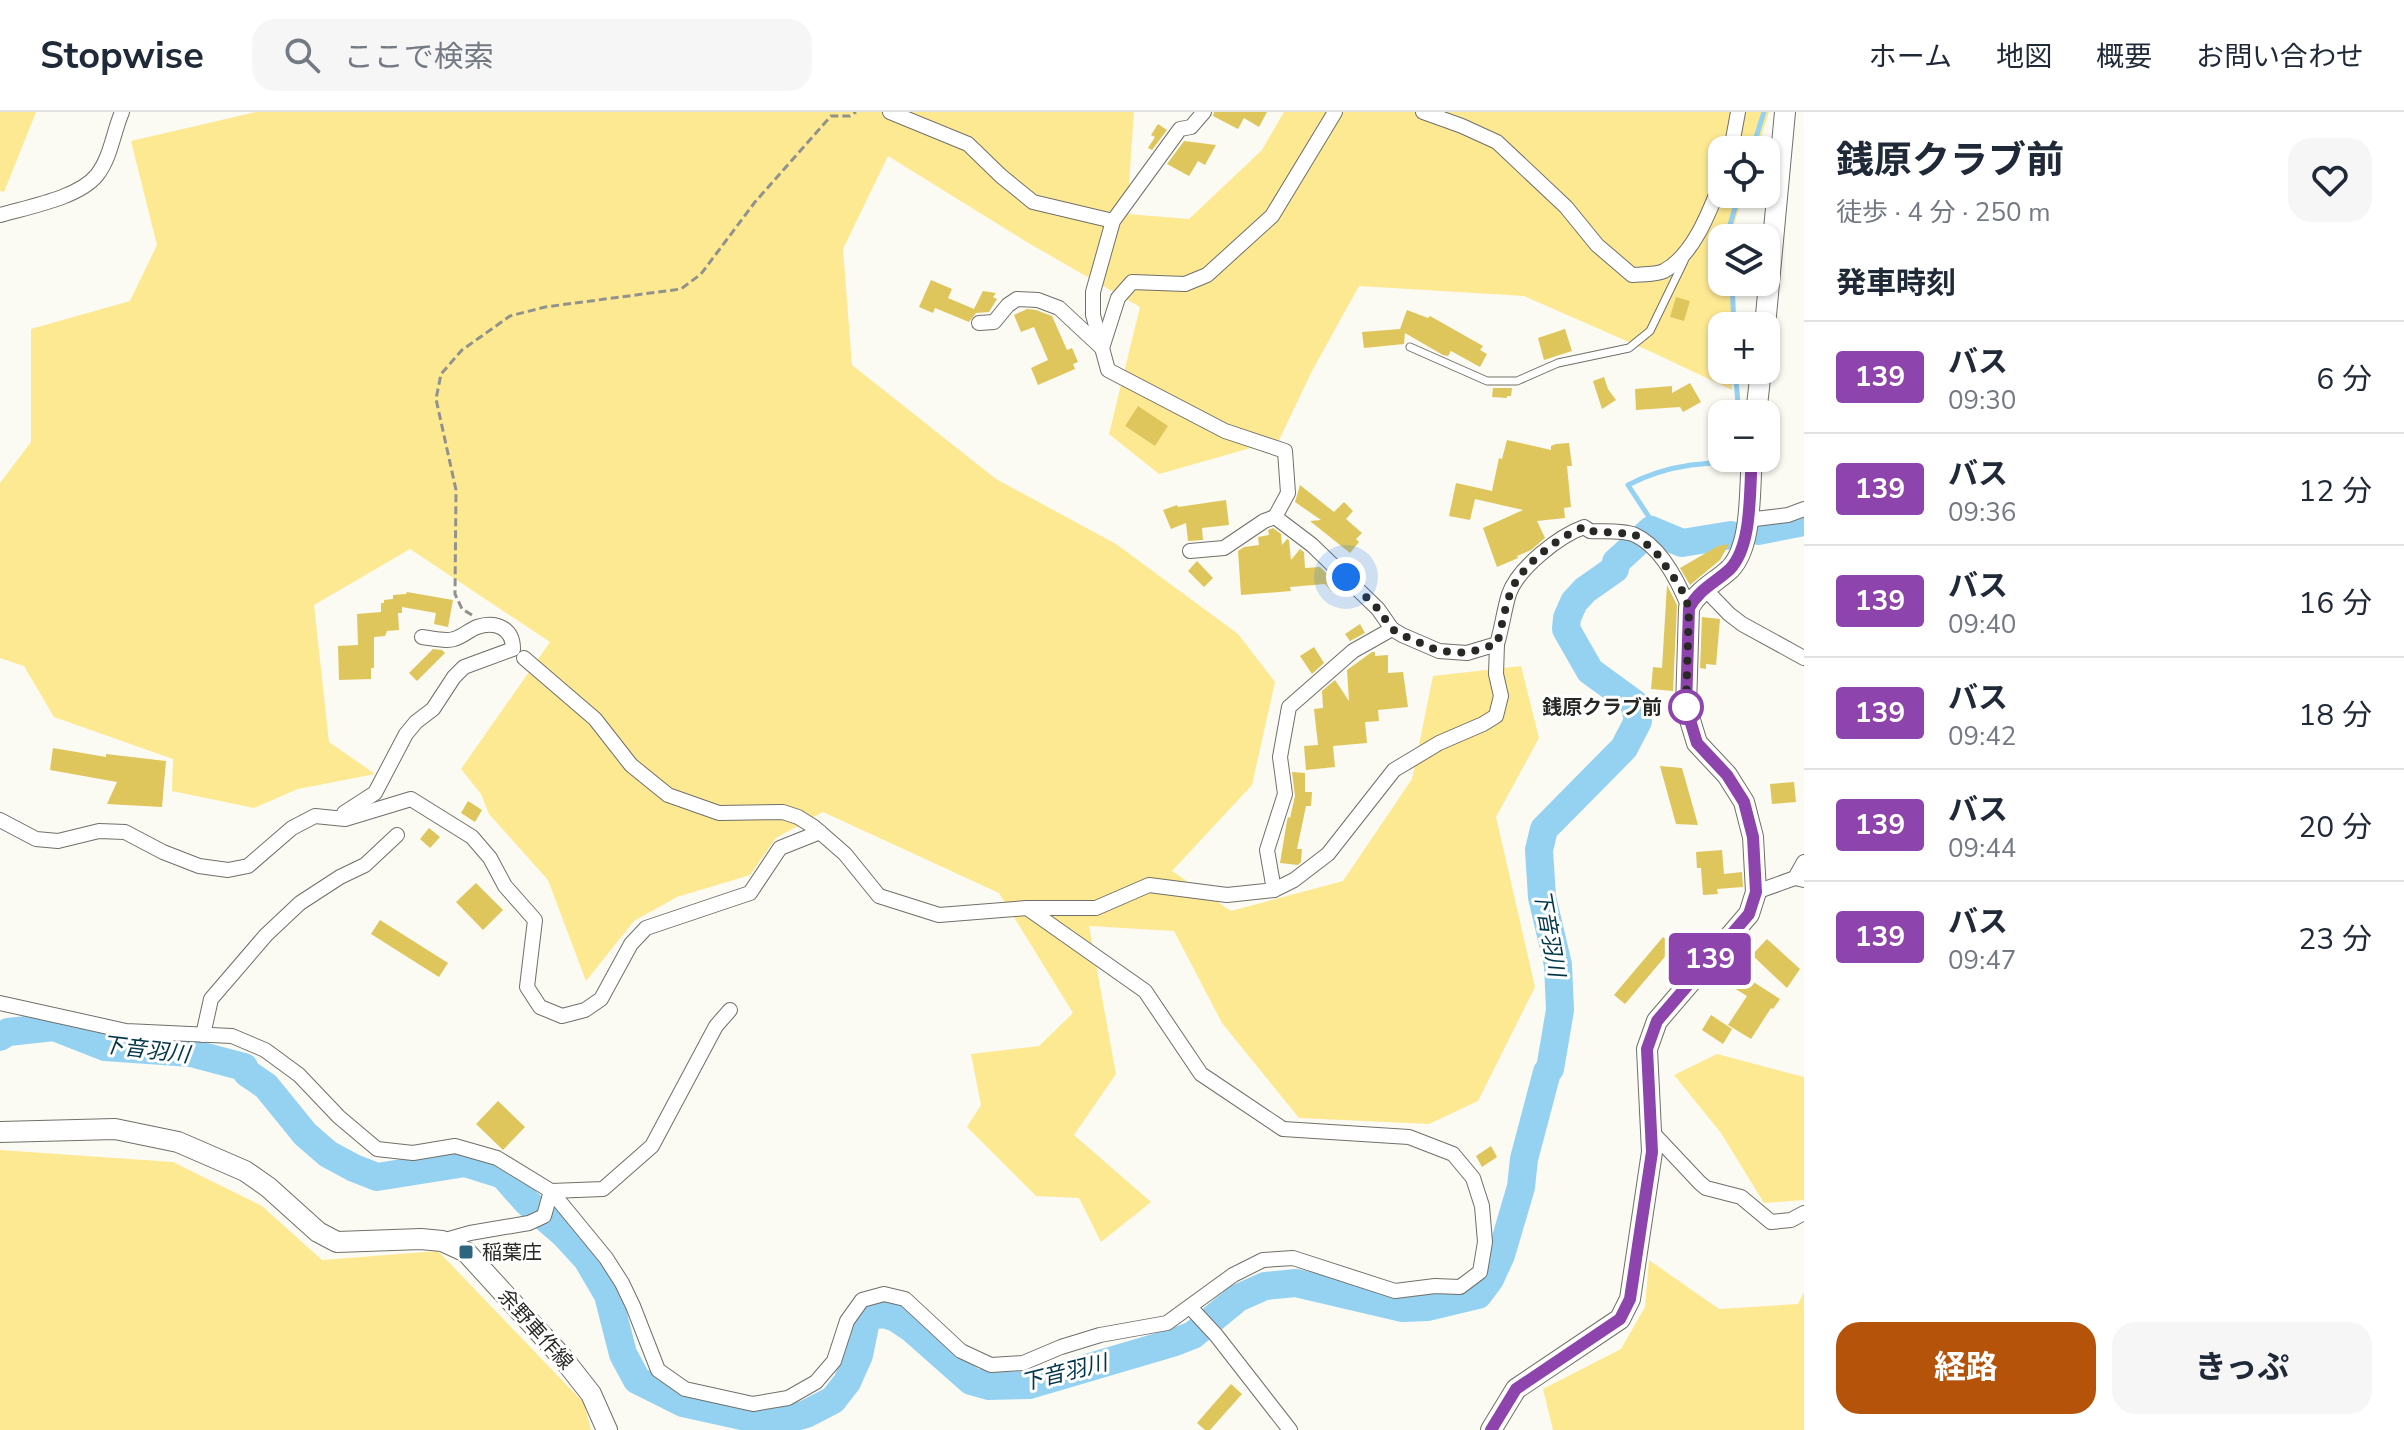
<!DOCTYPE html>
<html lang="ja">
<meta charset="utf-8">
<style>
:root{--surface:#fff;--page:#f6f6f7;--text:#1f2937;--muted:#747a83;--line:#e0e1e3;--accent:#b45309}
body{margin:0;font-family:"Nunito Sans","Noto Sans JP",sans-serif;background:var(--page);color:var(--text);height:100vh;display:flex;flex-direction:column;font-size:30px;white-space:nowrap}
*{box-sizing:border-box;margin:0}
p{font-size:26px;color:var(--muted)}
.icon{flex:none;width:44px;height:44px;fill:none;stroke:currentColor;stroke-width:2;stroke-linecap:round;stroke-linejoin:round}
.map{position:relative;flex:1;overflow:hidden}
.drawer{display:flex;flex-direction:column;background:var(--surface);width:600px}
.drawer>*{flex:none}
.badge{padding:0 16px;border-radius:6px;font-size:28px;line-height:52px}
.tools{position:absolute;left:1708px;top:24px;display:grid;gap:16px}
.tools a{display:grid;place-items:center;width:72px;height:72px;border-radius:16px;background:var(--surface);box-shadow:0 2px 6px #0004;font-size:40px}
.you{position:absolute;width:40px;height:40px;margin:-20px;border:6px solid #fff;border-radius:50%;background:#1a73e8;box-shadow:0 0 0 12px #1a73e833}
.map>.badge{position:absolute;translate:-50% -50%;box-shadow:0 0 0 4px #fff}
h2{padding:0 32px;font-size:30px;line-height:72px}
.round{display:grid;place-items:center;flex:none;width:84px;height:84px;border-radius:24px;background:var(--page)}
.summary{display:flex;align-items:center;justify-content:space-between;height:136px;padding:0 32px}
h1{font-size:38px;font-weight:700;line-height:60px}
.button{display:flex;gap:16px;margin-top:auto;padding:16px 32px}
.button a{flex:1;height:92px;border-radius:24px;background:var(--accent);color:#fff;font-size:32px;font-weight:700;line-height:92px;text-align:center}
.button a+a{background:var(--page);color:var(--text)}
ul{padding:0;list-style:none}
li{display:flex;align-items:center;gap:24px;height:112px;padding:0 32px;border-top:2px solid var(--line)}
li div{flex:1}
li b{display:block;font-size:30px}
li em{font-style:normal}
li .badge{min-width:88px;font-weight:700;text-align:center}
header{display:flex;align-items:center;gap:48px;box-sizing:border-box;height:112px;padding:0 40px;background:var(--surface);border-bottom:2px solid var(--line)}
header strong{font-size:38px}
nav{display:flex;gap:44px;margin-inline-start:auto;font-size:28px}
.search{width:560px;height:72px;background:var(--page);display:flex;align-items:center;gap:20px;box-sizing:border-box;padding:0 28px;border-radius:24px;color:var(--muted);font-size:30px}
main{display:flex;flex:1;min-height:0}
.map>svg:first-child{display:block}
.green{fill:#fee993}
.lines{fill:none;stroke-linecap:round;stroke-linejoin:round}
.stream{stroke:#95d2f2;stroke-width:5}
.river{stroke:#95d2f2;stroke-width:28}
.building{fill:#dfc65c}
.service-casing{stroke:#706f69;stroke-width:9}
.minor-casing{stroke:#706f69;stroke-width:16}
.secondary-casing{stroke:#706f69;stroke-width:22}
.path{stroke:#92928d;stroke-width:3;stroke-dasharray:8 4;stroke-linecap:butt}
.service{stroke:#fff;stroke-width:7}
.minor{stroke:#fff;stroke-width:14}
.secondary{stroke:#fff;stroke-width:20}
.line-casing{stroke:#fff;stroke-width:18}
.line{stroke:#8e44ad;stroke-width:12}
.walk{stroke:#282825;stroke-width:8;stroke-dasharray:0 14.4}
.stop-dot{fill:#fff;stroke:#8e44ad;stroke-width:4}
.poi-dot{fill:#2d657f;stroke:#fff;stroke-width:3}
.labels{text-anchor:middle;stroke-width:6;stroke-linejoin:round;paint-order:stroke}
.stop-label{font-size:20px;font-weight:bold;fill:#282825;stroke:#fff;text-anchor:end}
.poi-label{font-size:20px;fill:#282825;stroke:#fff;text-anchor:start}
.street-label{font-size:20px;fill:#282825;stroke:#fff}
.water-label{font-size:22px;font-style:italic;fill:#00354a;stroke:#fff}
</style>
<header>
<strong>Stopwise</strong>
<div class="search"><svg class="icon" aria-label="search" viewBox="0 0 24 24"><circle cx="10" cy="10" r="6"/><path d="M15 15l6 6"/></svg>ここで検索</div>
<nav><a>ホーム</a><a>地図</a><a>概要</a><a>お問い合わせ</a></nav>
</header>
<main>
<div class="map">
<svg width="1804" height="1318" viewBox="0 0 1804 1318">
<rect width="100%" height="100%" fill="#fbfaf3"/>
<g class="green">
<path d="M0,0H36L4,80L0,79Z"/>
<path d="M256,0H1134L1127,102L1189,107L1262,38L1284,0H1769L1757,38H1722V82H1744L1733,115V126H1722V170H1733L1732,214H1722V258H1732V278L1656,242L1524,184L1359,174L1312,259L1279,328L1159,362L1109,322L1140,195L1030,132L888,44L843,137L852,253L996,367L1116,432L1238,522L1275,570L1252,673L1172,759L1231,799L1343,769L1412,667L1433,564L1521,554L1539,626L1496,705L1535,875L1478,989L1429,1012L1299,1006L1222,911L1174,819L1089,814L1116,962L1074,1023L1151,1090L1101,1130L1079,1086L1036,1084L967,1015L981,993L971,942L1039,934L1073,901L999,781L823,700L776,726L750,763L677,785L634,809L586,869L548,768L489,702L481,682L461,657L550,530L410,437L314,493L329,630L375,662L298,677L254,696L172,679L173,647L54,605L24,554L0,546V371L31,330V217L130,189L157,133L131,29Z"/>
<path d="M1717,942L1804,965V1088L1764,1091L1721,1021L1674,963Z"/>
<path d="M0,1038L173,1050L262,1094L322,1148L438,1139L584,1291L591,1318H0Z"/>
<path d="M1649,1148L1719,1197L1798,1192L1804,1180V1318H1553L1543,1277L1621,1237L1645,1195Z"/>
</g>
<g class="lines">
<g class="stream">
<path d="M1752,38L1764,0"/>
<path d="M1731,126L1730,113L1739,82"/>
<path d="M1732,170L1734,214"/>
<path d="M1735,258L1739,302"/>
<path d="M1651,418L1649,405L1628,373C1647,363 1670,356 1691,353C1707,351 1721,351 1737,346"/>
</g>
<g class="river">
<path d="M1758,419L1804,410"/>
<path d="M0,925L8,920L54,915L105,935L191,941L244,955L247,961L266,974L305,1022L328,1042L354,1056L377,1065L465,1051L503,1063L527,1090L565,1123L587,1147L608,1183L623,1242L637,1268L683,1291L760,1308L788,1307L806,1302L833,1288L847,1270L859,1243L867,1204L884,1202L896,1206L911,1216L971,1269L989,1274L1029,1273L1175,1230L1193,1223L1238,1186L1265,1174L1296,1171L1403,1196L1428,1195L1478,1183L1490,1167L1501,1143L1521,1075L1524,1047L1547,960L1550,957L1560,898L1558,853L1542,785L1539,738L1544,717L1624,636L1638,609L1634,591L1590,559L1566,517L1567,506L1574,490L1585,478L1615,457L1616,450L1651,418L1682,431L1731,423"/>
</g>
</g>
<g class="building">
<path d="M1214,0H1267L1259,15L1244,6L1238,17L1213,4Z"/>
<path d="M1158,12L1167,18L1152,38L1148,36L1155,25L1151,23Z"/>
<path d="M1184,29L1216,33L1205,53L1198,49L1189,64L1167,52Z"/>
<path d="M931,168L952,177L948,186L974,197L983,179L996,181L993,185L997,187L989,200L976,201L969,210L935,196L933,201L919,195Z"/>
<path d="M1676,185L1690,189L1684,209L1670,205Z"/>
<path d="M1027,197L1036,198L1052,204L1067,238L1072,236L1078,250L1073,252L1075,257L1038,273L1031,256L1048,248L1034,215L1021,220L1014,203Z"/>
<path d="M1407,198L1428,206L1430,204L1483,234L1480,238L1487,242L1480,255L1451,239L1448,244L1443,243L1405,221L1404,232L1364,236L1362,220L1400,217Z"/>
<path d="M1565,217L1572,239L1544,248L1538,226Z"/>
<path d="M1604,265L1608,277L1616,288L1602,297L1593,269Z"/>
<path d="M1690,271L1701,290L1683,300L1680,295L1636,298L1635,277L1672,274V281Z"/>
<path d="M1493,276H1512L1511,284H1507V286L1492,285Z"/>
<path d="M1138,294L1168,314L1155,334L1125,314Z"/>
<path d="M1507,328L1551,338V334L1556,332L1569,331L1572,354H1567L1571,395L1564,396L1565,406L1537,409L1545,426L1531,438L1517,444L1518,446L1497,455L1483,416L1523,398L1475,387L1470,408L1449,404L1456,371L1492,379L1499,346L1502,347Z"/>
<path d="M1300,373L1334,400L1344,390L1353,399L1346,407L1362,421L1356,427L1359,430L1350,441L1310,409L1321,408L1295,390Z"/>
<path d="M1226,388L1229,413L1202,416L1203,428L1188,429L1186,411L1171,417L1163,398L1177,393L1178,395Z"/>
<path d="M1273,416L1281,422L1282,433L1287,427L1289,428L1291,448L1300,437L1304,440L1305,456L1320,455L1339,473L1332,480L1325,472L1290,475L1291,479L1241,483L1238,439L1244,435L1259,433L1258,425L1269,423L1268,418Z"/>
<path d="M1729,432L1720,448L1690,473L1680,456L1718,434Z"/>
<path d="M1197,449L1213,466L1204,475L1188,459Z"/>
<path d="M1667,473L1677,493L1673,579L1651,577L1653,555L1662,556Z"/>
<path d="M407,480L453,488L448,515L434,512L436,501L402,495V501H398L399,518L387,519L385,524L374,525V556H371V567L339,568L338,534L358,533L357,502L381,500V491H384V488L393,487V483L406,482Z"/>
<path d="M1702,505L1720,507L1716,553L1706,552V557L1700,556Z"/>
<path d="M1360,512L1365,521L1350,529L1345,522Z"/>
<path d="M1314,535L1324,551L1312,562L1300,544Z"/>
<path d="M433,537L442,538L445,541L417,569L409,561Z"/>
<path d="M1372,540H1375V544L1388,543V561L1403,560L1408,595L1378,598L1379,609L1365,610L1367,631L1333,634L1335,655L1306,658L1304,634L1318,633L1314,597L1323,596L1322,579L1335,568L1349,589L1347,558Z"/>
<path d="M53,636L106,645V642L166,649L162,695L107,692L117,670L50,658Z"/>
<path d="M1660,654L1682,656L1698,713L1676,712Z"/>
<path d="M1292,660L1305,661V680H1312L1311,694H1306L1297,737H1302L1301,750L1298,753L1280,751L1287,709L1288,705L1290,706L1295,684Z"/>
<path d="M1794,670L1796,690L1772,692L1770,672Z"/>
<path d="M468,689L482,698L475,710L461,701Z"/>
<path d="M429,716L440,725L430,736L420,727Z"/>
<path d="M1722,738L1724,762L1742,760L1743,775L1717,777L1718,782L1703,783L1701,756H1697L1696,740Z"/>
<path d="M476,771L503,798L483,818L456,790Z"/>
<path d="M380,808L448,851L439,865L371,822Z"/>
<path d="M1663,825L1674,834L1625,892L1614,883Z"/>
<path d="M1767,827L1800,857L1787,876L1752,843Z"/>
<path d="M1724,851L1780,887L1773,897L1771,896L1751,927L1728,913L1747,884L1716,865Z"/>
<path d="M1711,903L1732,917L1723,932L1702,918Z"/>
<path d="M498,989L525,1015L503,1038L476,1012Z"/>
<path d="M1491,1034L1497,1045L1482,1055L1476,1044Z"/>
<path d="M1231,1272L1242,1282L1210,1318H1205L1197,1311Z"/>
</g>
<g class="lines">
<defs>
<path id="service" d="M1410,235L1487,269H1517L1558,251L1629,236L1650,219L1684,149"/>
<g id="minor">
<path d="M890,0L968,32L1001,64L1033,90L1113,109"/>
<path d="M1204,0L1191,15L1180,17L1113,109L1093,180V203L1108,258L1225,319L1285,339L1288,381L1275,405L1312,433L1378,497L1392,517L1402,523L1439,539L1467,541L1497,532C1502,516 1504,498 1509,482C1518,456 1559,424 1584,415L1590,419C1603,420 1624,418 1635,423C1661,435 1679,471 1689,496"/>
<path d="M1423,0L1462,14L1497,30L1566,95L1597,133L1632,163C1641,162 1656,163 1664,159C1694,143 1710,98 1722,68"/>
<path d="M1731,38L1738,0"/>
<path d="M0,103C27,95 79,86 97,63C111,45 113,21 122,0"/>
<path d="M979,211L994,210L1008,193L1017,187L1038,188L1059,196L1102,236L1118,186L1132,170L1185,172L1207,163L1272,104L1335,0"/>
<path d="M1747,408L1788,403L1804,397"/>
<path d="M1190,439L1224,436L1264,409L1275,405"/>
<path d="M1704,476L1729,502L1742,512L1804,546"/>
<path d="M524,546L595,607L631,653L668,683L719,701L783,700L798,705L814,715L845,742L879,784L939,803L1027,796H1096L1149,773L1227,783L1274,778L1267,738L1285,682L1280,645L1289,595L1353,539L1392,517"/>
<path d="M344,701L375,681L406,622L416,610L433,597L454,565L464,555L513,537C513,516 496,509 477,515C469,518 462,525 454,527C445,530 431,526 422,525"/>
<path d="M0,708L36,727L58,729L99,719L125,720L163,740L199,754L228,758L248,754L292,716L315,704L345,707L411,687L472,725L490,746L505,774L535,808L527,875L540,895L562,904L585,898L601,887L631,832L646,816L750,781L780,736L820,720"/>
<path d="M1795,766L1804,750"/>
<path d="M1274,778L1294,768L1328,742L1394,658L1439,631L1483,612L1496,604L1501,584L1496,562L1497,532"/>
<path d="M1756,780L1795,766L1804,768"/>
<path d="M0,891L126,919L232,924L265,938L299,963L339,1005L377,1037L413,1041L455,1034L497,1046L551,1079L606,1146L622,1171L633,1194L658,1258L685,1277L753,1292L788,1286L816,1270L834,1249L847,1209L862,1188L884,1182L905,1187L961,1239L991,1253L1023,1251L1061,1235L1100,1223L1167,1211L1233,1163L1263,1148L1293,1146L1395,1179L1435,1174L1460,1175L1480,1160L1485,1130L1482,1094L1473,1066L1453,1042L1409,1025L1283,1017L1201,962L1145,879L1027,796"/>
<path d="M203,923L211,887L266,823L300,791L340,765L365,753L397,723"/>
<path d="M1651,1019L1700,1071L1706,1076L1741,1085L1771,1110L1791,1108L1804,1101"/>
<path d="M551,1079L603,1077L652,1034L716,914L730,898"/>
<path d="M442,1129L470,1121L529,1111L544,1104L551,1079"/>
<path d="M1190,1195L1216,1223L1290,1318"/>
</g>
<g id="secondary">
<path d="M1765,214L1785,0"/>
<path d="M1756,302L1761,258"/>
<path d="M0,1020L115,1017L178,1030L245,1059L268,1075L318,1120L337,1130L421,1127L442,1129L466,1140L562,1245L591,1282L607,1318"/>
<path d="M1491,1318L1516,1277L1620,1207L1630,1187L1652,1040L1647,937L1657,909L1749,802L1756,780L1753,725L1744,690L1727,663L1697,631L1686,595L1689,496C1699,477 1715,471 1730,457C1753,433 1749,378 1752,346"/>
</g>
</defs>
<use href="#service" class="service-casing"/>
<use href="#minor" class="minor-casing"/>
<use href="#secondary" class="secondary-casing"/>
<path class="path" d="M472,503L462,497L455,482L456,378L436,287L441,262L462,238L510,204L545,195L681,177L701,162L755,90L831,4H850L856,0"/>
<use href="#service" class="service"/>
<use href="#minor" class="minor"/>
<use href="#secondary" class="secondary"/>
</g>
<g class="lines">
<defs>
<path id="line" d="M1491,1318L1516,1277L1620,1207L1630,1187L1652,1040L1647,937L1657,909L1749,802L1756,780L1753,725L1744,690L1727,663L1697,631L1686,595L1689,496C1699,477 1715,471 1730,457C1753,433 1749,378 1752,346"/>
</defs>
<use href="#line" class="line-casing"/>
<use href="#line" class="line"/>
<path class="walk" d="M1346,465L1378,497L1392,517L1402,523L1439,539L1467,541L1497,532C1502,515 1504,498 1510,482C1518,456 1559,424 1584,415L1590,419L1634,422L1655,439L1681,476L1689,496L1686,595"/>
</g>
<circle class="stop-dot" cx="1686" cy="595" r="16"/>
<rect class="poi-dot" x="458" y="1132" width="16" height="16" rx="4"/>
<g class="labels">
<g class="stop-label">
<text x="1662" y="602">銭原クラブ前</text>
</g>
<g class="poi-label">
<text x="482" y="1147">稲葉庄</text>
</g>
<g class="street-label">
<text transform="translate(536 1217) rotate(48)" y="7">余野車作線</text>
</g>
<g class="water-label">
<text transform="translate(1550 821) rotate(80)" y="8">下音羽川</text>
<text transform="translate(146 937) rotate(7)" y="8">下音羽川</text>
<text transform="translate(1064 1260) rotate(-14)" y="8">下音羽川</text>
</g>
</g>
</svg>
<div class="tools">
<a><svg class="icon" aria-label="locate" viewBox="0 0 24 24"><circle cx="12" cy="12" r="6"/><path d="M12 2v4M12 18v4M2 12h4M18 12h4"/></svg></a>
<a><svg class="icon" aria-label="layers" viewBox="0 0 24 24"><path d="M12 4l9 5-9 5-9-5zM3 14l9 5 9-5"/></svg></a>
<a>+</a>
<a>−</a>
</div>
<div class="you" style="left:1346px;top:465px"></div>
<b class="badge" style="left:1710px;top:847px;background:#8e44ad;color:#fff">139</b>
</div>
<section class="drawer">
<div class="summary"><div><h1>銭原クラブ前</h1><p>徒歩 · 4 分 · 250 m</p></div><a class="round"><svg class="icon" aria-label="heart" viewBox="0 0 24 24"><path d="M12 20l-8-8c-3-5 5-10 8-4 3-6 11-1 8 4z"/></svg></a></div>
<h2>発車時刻</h2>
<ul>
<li><span class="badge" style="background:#8e44ad;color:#fff">139</span><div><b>バス</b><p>09:30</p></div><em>6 分</em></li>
<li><span class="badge" style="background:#8e44ad;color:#fff">139</span><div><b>バス</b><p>09:36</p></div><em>12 分</em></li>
<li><span class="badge" style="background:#8e44ad;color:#fff">139</span><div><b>バス</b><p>09:40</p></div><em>16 分</em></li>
<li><span class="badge" style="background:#8e44ad;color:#fff">139</span><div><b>バス</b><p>09:42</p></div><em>18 分</em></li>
<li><span class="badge" style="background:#8e44ad;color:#fff">139</span><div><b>バス</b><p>09:44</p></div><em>20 分</em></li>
<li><span class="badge" style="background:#8e44ad;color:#fff">139</span><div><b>バス</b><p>09:47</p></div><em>23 分</em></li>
</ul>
<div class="button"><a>経路</a><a>きっぷ</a></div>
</section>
</main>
